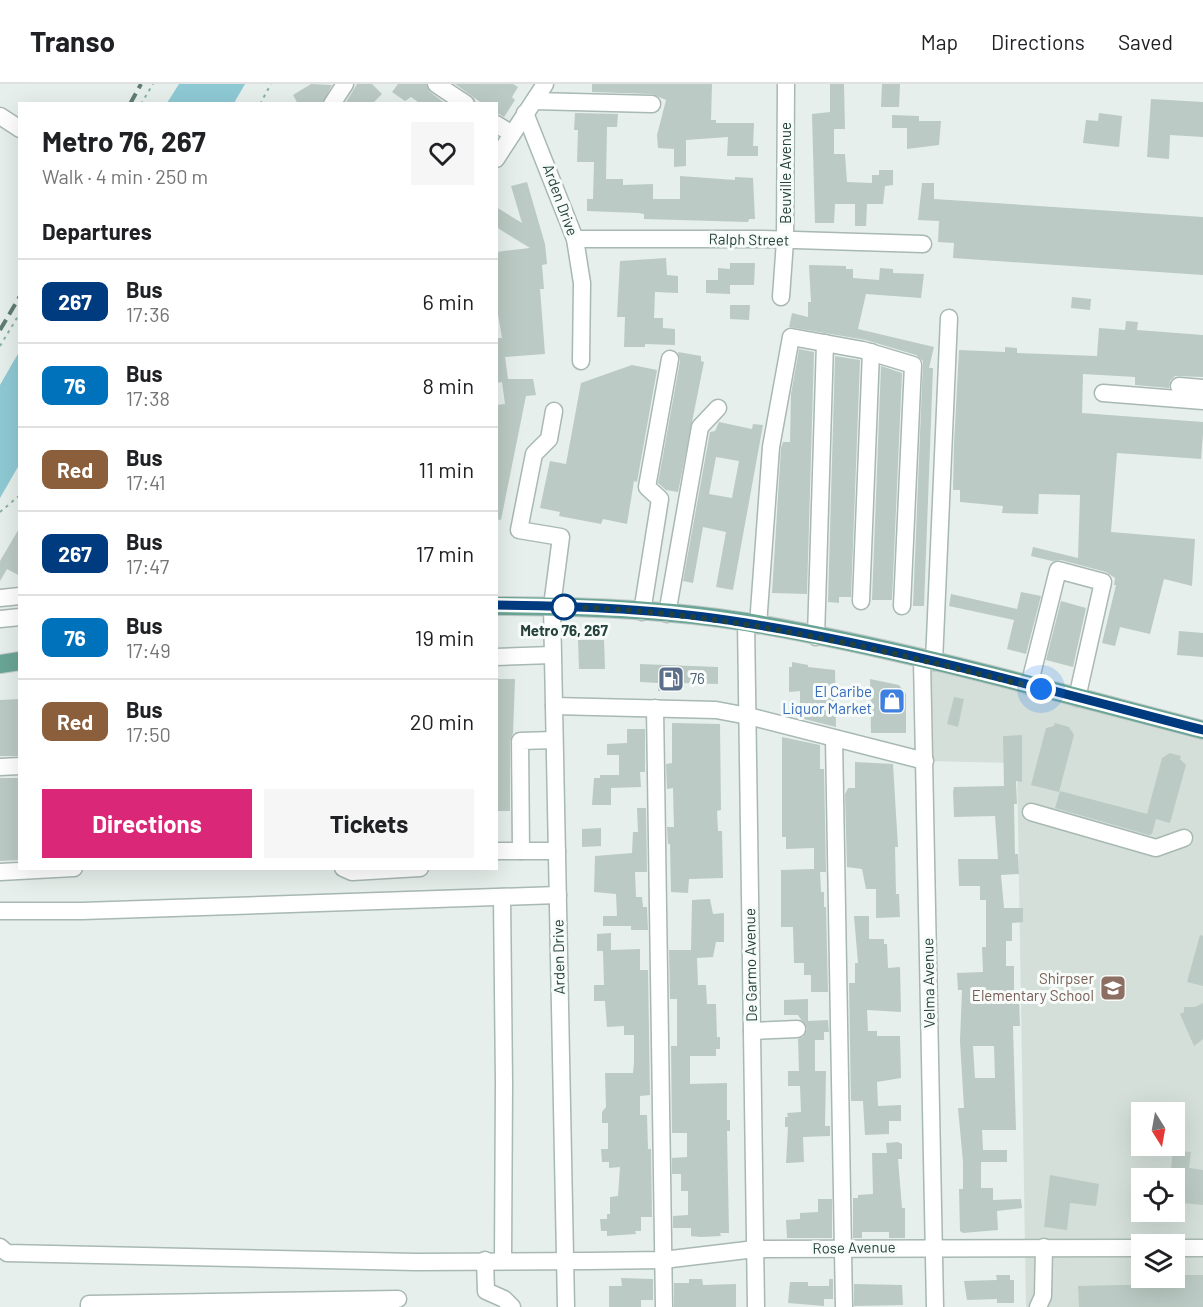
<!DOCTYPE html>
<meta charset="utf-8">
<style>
:root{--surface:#fff;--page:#f6f6f6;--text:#202124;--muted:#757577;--line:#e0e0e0;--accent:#db2777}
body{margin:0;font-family:Barlow,sans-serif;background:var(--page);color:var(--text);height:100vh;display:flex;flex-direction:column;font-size:22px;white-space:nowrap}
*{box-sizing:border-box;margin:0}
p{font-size:20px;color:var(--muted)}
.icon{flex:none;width:33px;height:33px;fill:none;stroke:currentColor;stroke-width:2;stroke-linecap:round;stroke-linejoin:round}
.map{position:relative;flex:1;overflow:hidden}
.drawer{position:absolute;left:18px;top:18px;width:480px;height:768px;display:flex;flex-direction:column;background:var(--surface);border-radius:0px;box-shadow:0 6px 24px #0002}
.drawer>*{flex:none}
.badge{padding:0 12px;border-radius:9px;font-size:21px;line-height:39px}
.needle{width:39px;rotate:169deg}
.buttons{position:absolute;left:1131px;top:1018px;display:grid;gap:12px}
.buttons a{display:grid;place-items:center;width:54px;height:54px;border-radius:0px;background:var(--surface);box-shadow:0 6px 24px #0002;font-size:30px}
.you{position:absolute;width:30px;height:30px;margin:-15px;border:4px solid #fff;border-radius:50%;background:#1a73e8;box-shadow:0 0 0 9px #1a73e833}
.map>.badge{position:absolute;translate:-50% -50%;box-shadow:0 0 0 3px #fff}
h2{padding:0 24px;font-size:22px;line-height:54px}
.round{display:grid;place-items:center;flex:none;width:63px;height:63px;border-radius:0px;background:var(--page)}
.summary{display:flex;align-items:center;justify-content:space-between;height:102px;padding:0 24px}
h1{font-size:28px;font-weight:700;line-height:45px}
.action{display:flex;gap:12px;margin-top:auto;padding:12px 24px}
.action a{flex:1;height:69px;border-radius:0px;background:var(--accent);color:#fff;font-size:24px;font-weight:700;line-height:69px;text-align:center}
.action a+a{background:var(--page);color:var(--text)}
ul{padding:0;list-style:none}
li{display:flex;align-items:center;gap:18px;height:84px;padding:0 24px;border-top:2px solid var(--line)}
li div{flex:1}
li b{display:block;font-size:22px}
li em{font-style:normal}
li .badge{min-width:66px;font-weight:700;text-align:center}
header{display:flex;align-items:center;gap:36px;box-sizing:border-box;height:84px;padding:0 30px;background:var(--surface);border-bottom:2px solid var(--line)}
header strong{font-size:28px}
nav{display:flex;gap:33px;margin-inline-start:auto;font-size:21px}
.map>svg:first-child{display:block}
.built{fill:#d4dfda;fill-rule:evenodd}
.water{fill:#8ec9d4}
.building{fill:#bbcac4;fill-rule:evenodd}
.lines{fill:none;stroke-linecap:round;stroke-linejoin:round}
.minor-casing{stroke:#a8b8b2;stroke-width:19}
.major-casing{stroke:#c2cac8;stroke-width:20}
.path{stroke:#86b3a5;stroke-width:2;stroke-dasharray:3 4.5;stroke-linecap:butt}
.minor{stroke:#fff;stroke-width:16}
.major{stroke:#6aa596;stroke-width:18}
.rail{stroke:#5f7d75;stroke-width:4;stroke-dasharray:12 6;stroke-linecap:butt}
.line-casing{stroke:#fff;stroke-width:14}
.line{stroke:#003b80;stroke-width:9}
.walk{stroke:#24423a;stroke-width:6;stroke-dasharray:0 10.8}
.stop-dot{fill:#fff;stroke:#003b80;stroke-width:3}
.labels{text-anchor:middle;stroke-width:6;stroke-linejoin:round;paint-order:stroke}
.street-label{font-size:15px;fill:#24423a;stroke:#f7fbf9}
.stop-label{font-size:15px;font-weight:bold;fill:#24423a;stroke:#f7fbf9}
.service-label{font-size:15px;fill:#4e5e75;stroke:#f7fbf9;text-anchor:start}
.shop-label{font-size:15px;fill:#366cbe;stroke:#f7fbf9;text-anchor:end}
.education-label{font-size:15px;fill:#785e54;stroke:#f7fbf9;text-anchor:end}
</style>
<header>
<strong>Transo</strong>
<nav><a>Map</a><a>Directions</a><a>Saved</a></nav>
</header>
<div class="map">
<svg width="1203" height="1223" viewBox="0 0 1203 1223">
<rect width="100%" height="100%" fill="#e6efeb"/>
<path class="built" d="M922,576L1203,646V1223H1026L1017,679L925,677ZM1142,1029H1174V1062H1142ZM1142,1095H1174V1128H1142ZM1142,1161H1174V1194H1142Z"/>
<g class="water">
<path d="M179,0H245L234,19H167Z"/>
<path d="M19,268V381L0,414V301Z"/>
</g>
<g class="building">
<path d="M311,0L332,1L322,20H298L293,11Z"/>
<path d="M357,0H372L382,10L372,20H345Z"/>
<path d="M398,0H426L430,8L446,20H421L411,13L405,17L392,8Z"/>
<path d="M455,0H513L518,3L512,13L515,16L504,33L496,28V20H483Z"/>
<path d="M592,0H712L711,36H716V39H754L753,62H758V72H727L728,53L686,56V82L674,83V65L658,64L657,51L666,16L652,10L592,8Z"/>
<path d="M830,0H844L845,45H834V70H845L847,98L872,99V91H879V86H893V101L885,102L883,120H867L866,142H855V120H835L834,139H815L812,30L830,28Z"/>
<path d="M882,0H900L899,23H881Z"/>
<path d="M1151,15L1203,18V53L1170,51L1169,75L1147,73Z"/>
<path d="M575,29L618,30L617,43H607L606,95H623V101L653,100V115H680V92L735,96V93L753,94L755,135H749L748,138L644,135V130L638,129L587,127V115H593L594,78H577L578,46H574Z"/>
<path d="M1099,29L1122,32L1119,63L1083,59L1086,36L1098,37Z"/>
<path d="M892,31L919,32V37H941L939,61L907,65V44H892Z"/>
<path d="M527,98L545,160L547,180L542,181L544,205H540L545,270L505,273L508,295H533L536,311L526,312L501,436L496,435V321L505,320L502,298L496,299V254H502L496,219V168L530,164L496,143V123L522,139L511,102Z"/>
<path d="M922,99H934V115L1203,133V191L953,174L954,159L938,158L939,137L918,136Z"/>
<path d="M666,174L667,191L678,192V209L655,208L654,234H663V244L675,245V261L645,260V263H624L625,233H617L620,177Z"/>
<path d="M730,179H755L754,201H730V210L706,209V196H718V184L730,185Z"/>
<path d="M809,181L846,182V185H853V194L879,196L880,184L893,185V189L924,190L921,214L866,210L858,245L934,263L929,284H933L924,522H913L923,277L916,271L866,256L789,243L792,229L808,233V218H811Z"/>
<path d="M1072,213L1091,215L1090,226L1071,224Z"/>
<path d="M730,221H750L749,236L730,235Z"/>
<path d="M1126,237L1138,238L1137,246L1203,251V293L1175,292L1170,297L1169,304L1135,301V293L1083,290L1082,329L1203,338V350L1201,375L1117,369L1111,448L1195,455L1192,502L1164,495L1150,550L1120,543L1115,562L1102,559L1116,501H1114L1115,494L1106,488L1061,476L1052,477L1031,472L1033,463L1078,474L1080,411L1039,410L1038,430L1002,429L1003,422L960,418V406H953L954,360L959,266L1005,268V263L1017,264V269L1097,272L1099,244L1125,246Z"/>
<path d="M799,265L814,268L807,510L772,509L781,364L783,358H790L791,310Z"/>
<path d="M678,268L701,272V277L704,278L678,408L666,406L658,399L680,277Z"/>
<path d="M835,272L860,276L851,513H839V519L828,518Z"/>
<path d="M632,281L657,286L637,398L634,397L627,440L603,435L601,440L559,432L560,428L540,424L550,377L566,380L581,299Z"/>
<path d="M881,282L902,289L892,516H872Z"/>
<path d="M719,338L752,345L753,340L763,341L733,506L716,503L726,448L703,443L693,499L683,497L710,348L715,347ZM716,373L739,377L732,414L709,410Z"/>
<path d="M20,443V492L7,485L0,497V477Z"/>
<path d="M1021,508L1041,512L1026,570L1007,565L1014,536L949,522L951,510L1017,525Z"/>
<path d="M1061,517L1086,524L1073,583L1046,576Z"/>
<path d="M1179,547L1203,549V573L1177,571Z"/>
<path d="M578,556H604L605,585H579Z"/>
<path d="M792,578L808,581V583L835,586L836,643L800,634V607L789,608V583H792Z"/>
<path d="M640,580L718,583V600L682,599V607H658L659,599L640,598Z"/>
<path d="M496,595H515L513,649L510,657V727H496Z"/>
<path d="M870,595L899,601L906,610V649H871Z"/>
<path d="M954,613L964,615L958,643L947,640Z"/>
<path d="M20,615V672H0V616Z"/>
<path d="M672,639L720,640L721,726L717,727L718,747H722L723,794L689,795L688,809L671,808L670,760H668L667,743H674L673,704L667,705L666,680L672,679Z"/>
<path d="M1055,639L1069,643L1074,651L1059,708L1031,701L1046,644L1054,642Z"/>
<path d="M627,645H645V688H640L641,703L611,704V721H592L594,694H600V691H619V671H607V660L627,659Z"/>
<path d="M1022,651V698L1016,697L1017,720H1014L1015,770H1018L1019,790L1001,791L1004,824H1023V838L1012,839V857H1006V882H1014V913H1019L1020,942H1013L1016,1046H982L983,1066H1007V1078H981V1104H993V1116L1021,1115L1022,1124L997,1127L998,1146L963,1149L960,1147L959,1105H963V1078L958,1024H964L960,957L962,906H958L957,889L983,888L982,863H986V816H980V802H959L958,775H998L995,732L954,733L953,708L954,703L1004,702L1003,652ZM973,962H994L995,994H975Z"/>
<path d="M782,653L820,661V685H824L826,788H820L821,808H824V823H826L828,908H811V891H804V879H794L793,843H781V786L814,785V764L786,765V753H782Z"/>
<path d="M1170,669L1181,672L1180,675L1186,681L1170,739L1156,735L1152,750L1149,751L1055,724L1060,707L1147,730L1162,674Z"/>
<path d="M855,678L893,680L898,763H895L896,810H899L900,833L876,834V805H866L862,785L847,783L845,710L848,704H855Z"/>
<path d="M0,694H20V776L0,777Z"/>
<path d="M637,724H646L647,788H635L636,813H642L643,823H647L648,846H631V842H603V832H617L616,810L594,808L595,772L632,769L633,748H638Z"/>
<path d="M601,744V762L582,763V745Z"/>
<path d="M710,815L713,830L724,829V858H716L713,873L697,874L698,901H706L707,920H716L717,953H720V965H716V972H690V1000L727,999V1036H730V1047H727L729,1149H720L721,1152L701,1153L691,1152V1144H673V1132L688,1131V1107H681V1090H672V1074L687,1073V1049H672L671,962H677V915H670L669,866H691L692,816Z"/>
<path d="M854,832H869V855H884V860H887L888,884L900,883L901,928L867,926L868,947H877V952H900L901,994L877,998L878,1022L901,1021V1037H889V1050L865,1051L863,1017H851L849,899H855V879H858Z"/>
<path d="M611,849V866L640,865V886H648L650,1011L640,1012V1031H647L648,1065H651L652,1133H641V1147H635L636,1150L607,1152V1147H601L600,1135H607V1130H610V1113L618,1112L620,1083L609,1084V1078H602L601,1065H608V1039H602V1028L606,1023L605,989H633L634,978V951H624V942L607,943L605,917H594V901H604L603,867H597V850Z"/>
<path d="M1200,851L1203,852V902L1187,898Z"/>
<path d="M808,915V937L828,936L829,948H824V956H815V987H826L825,1042H830V1052L803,1053L804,1078L786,1079L788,1043H785V1033H788L787,1029L801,1028L800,1002H788V987H799L798,955L803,953L807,945L798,931H784V916Z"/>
<path d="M1203,919V955L1194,962L1180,930L1184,928V923H1195Z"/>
<path d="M898,1058L902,1060V1075H898L902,1124H905V1154H889V1148H862V1154H853V1114H858V1111L873,1110L872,1069H887L886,1059Z"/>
<path d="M1173,1066L1191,1068L1189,1084L1203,1086V1121L1174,1118V1095H1170Z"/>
<path d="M1050,1091L1099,1100L1096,1122L1070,1119L1067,1146L1044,1143Z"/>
<path d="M818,1115H832V1154H787L786,1136L800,1135V1129L818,1128Z"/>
<path d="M996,1191H1010V1196H1014V1219H997V1215L967,1216L964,1197L997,1196Z"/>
<path d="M1174,1191H1203V1223H1079L1078,1202L1164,1200L1163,1194H1174Z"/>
<path d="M621,1194L653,1195V1216H641V1223H609V1202H622Z"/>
<path d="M689,1195H702L703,1201L736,1200V1223H674V1199H689Z"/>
<path d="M829,1195H833V1215H824V1222L788,1219L790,1198H808V1202H829Z"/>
<path d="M854,1200L902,1201L903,1221L854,1222Z"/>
</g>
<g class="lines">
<defs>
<g id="minor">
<path d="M436,0L466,20"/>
<path d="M534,17L652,20"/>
<path d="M332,20L345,0"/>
<path d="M525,29L575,155L582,199L581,277"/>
<path d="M0,32L20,45"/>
<path d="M496,40L512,50"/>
<path d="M496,75L545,0"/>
<path d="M575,155H763L923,160"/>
<path d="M781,213L785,157L786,0"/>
<path d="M1179,302L1203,304"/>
<path d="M1103,309L1203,317"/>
<path d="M554,327L549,355L534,370L519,446L561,453L552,522L566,1223"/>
<path d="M0,514L20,512"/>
<path d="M861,517L871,268"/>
<path d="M642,528L660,415L647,403L670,275"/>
<path d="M667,530L700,343L718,324"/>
<path d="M0,535L20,533"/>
<path d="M746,538L756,1223"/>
<path d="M758,541L771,363L791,253L863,266L913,281L902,522"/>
<path d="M816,553L825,259"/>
<path d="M496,573L552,571"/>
<path d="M922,576L935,1223"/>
<path d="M934,578L949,234"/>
<path d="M1029,602L1058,486L1103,498L1077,614"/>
<path d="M554,622L716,626L748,632L925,677"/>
<path d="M655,624L664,1223"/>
<path d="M834,655L844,1223"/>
<path d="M0,683L20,682"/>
<path d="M1031,728L1156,764L1184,754"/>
<path d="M496,767H557"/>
<path d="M521,767L520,657L554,656"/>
<path d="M343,784L352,788L420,784"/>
<path d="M0,788L74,784"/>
<path d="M502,813L504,999L503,1175"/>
<path d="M0,827H82L558,811"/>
<path d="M752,947L797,945"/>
<path d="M0,1163L7,1169L416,1178L589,1177L663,1176L755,1165L1142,1164"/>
<path d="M1174,1164H1203"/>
<path d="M485,1176L486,1207L504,1215L512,1223"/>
<path d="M89,1223V1220L398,1215"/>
<path d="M1038,1223L1043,1212L1044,1163"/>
</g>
<g id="major">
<path d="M496,522C579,522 665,525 746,538C900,564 1052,607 1203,646"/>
<path d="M0,580L20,577"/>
</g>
</defs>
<use href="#minor" class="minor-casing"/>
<use href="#major" class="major-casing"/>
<g class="path">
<path d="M141,20L153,0"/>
<path d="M260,20L271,0"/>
<path d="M0,262L20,229"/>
<path d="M0,428L20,411"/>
</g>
<use href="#minor" class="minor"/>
<use href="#major" class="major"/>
<g class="rail">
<path d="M130,20L141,0"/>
<path d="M0,246L20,212"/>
</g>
</g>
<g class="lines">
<defs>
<path id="line" d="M496,521C579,522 665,525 746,539C900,564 1052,607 1203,646"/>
</defs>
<use href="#line" class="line-casing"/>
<use href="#line" class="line"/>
<path class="walk" d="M564,523C728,527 883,566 1041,605"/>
</g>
<defs>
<symbol id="fuel-square" viewBox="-11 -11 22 22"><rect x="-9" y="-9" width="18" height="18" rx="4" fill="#5c6f8a" stroke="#f7fbf9"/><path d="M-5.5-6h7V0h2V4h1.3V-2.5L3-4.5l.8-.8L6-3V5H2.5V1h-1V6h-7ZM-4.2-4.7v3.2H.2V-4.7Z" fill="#fff"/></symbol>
<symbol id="shop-square" viewBox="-11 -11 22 22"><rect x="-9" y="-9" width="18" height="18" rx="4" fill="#3f7fe0" stroke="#f7fbf9"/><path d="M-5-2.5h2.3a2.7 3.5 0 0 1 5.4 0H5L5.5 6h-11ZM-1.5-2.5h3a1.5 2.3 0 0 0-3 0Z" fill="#fff"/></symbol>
<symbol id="school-square" viewBox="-11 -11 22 22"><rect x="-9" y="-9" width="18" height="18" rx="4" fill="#8d6e63" stroke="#f7fbf9"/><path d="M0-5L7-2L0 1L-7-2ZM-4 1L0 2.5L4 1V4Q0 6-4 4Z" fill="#fff"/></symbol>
</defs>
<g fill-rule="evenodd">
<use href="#fuel-square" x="656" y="580" width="30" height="30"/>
<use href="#shop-square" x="877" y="602" width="30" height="30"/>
<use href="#school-square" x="1098" y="889" width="30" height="30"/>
</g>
<circle class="stop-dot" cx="564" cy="523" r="12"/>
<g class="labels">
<g class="street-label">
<text transform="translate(786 89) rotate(-90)" y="5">Beuville Avenue</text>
<text transform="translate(560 116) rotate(70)" y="5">Arden Drive</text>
<text transform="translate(749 156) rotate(1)" y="5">Ralph Street</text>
<text transform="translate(559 873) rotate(-91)" y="5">Arden Drive</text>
<text transform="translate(751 881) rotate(-91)" y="5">De Garmo Avenue</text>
<text transform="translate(929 899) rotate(-91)" y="5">Velma Avenue</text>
<text transform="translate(854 1164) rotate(-1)" y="5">Rose Avenue</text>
</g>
<g class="stop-label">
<text x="564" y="552">Metro 76, 267</text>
</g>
<g class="service-label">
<text x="690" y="600">76</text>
</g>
<g class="shop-label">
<text x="872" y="613">El Caribe<tspan x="872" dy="17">Liquor Market</tspan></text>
</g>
<g class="education-label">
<text x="1094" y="900">Shirpser<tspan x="1094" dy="17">Elementary School</tspan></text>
</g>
</g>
</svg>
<div class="buttons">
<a><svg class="needle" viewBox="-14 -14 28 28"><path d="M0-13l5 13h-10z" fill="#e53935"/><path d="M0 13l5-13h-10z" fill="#757577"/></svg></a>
<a><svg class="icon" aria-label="locate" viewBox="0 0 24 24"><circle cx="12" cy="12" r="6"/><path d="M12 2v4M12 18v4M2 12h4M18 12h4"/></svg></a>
<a><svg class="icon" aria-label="layers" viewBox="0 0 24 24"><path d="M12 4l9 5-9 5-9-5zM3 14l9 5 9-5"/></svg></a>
</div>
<div class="you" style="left:1041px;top:605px"></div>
<section class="drawer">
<div class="summary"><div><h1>Metro 76, 267</h1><p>Walk · 4 min · 250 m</p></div><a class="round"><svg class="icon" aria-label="heart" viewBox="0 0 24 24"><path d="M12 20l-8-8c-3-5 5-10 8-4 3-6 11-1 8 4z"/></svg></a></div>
<h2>Departures</h2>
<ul>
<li><span class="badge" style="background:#003b80;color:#fff">267</span><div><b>Bus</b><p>17:36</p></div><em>6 min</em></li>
<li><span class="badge" style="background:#0072bc;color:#fff">76</span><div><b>Bus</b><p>17:38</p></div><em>8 min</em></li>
<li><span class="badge" style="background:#8b5e3c;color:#fff">Red</span><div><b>Bus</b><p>17:41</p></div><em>11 min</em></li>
<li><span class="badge" style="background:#003b80;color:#fff">267</span><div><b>Bus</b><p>17:47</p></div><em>17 min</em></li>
<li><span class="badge" style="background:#0072bc;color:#fff">76</span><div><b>Bus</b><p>17:49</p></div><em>19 min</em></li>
<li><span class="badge" style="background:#8b5e3c;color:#fff">Red</span><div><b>Bus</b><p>17:50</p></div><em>20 min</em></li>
</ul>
<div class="action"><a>Directions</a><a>Tickets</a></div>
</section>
</div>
